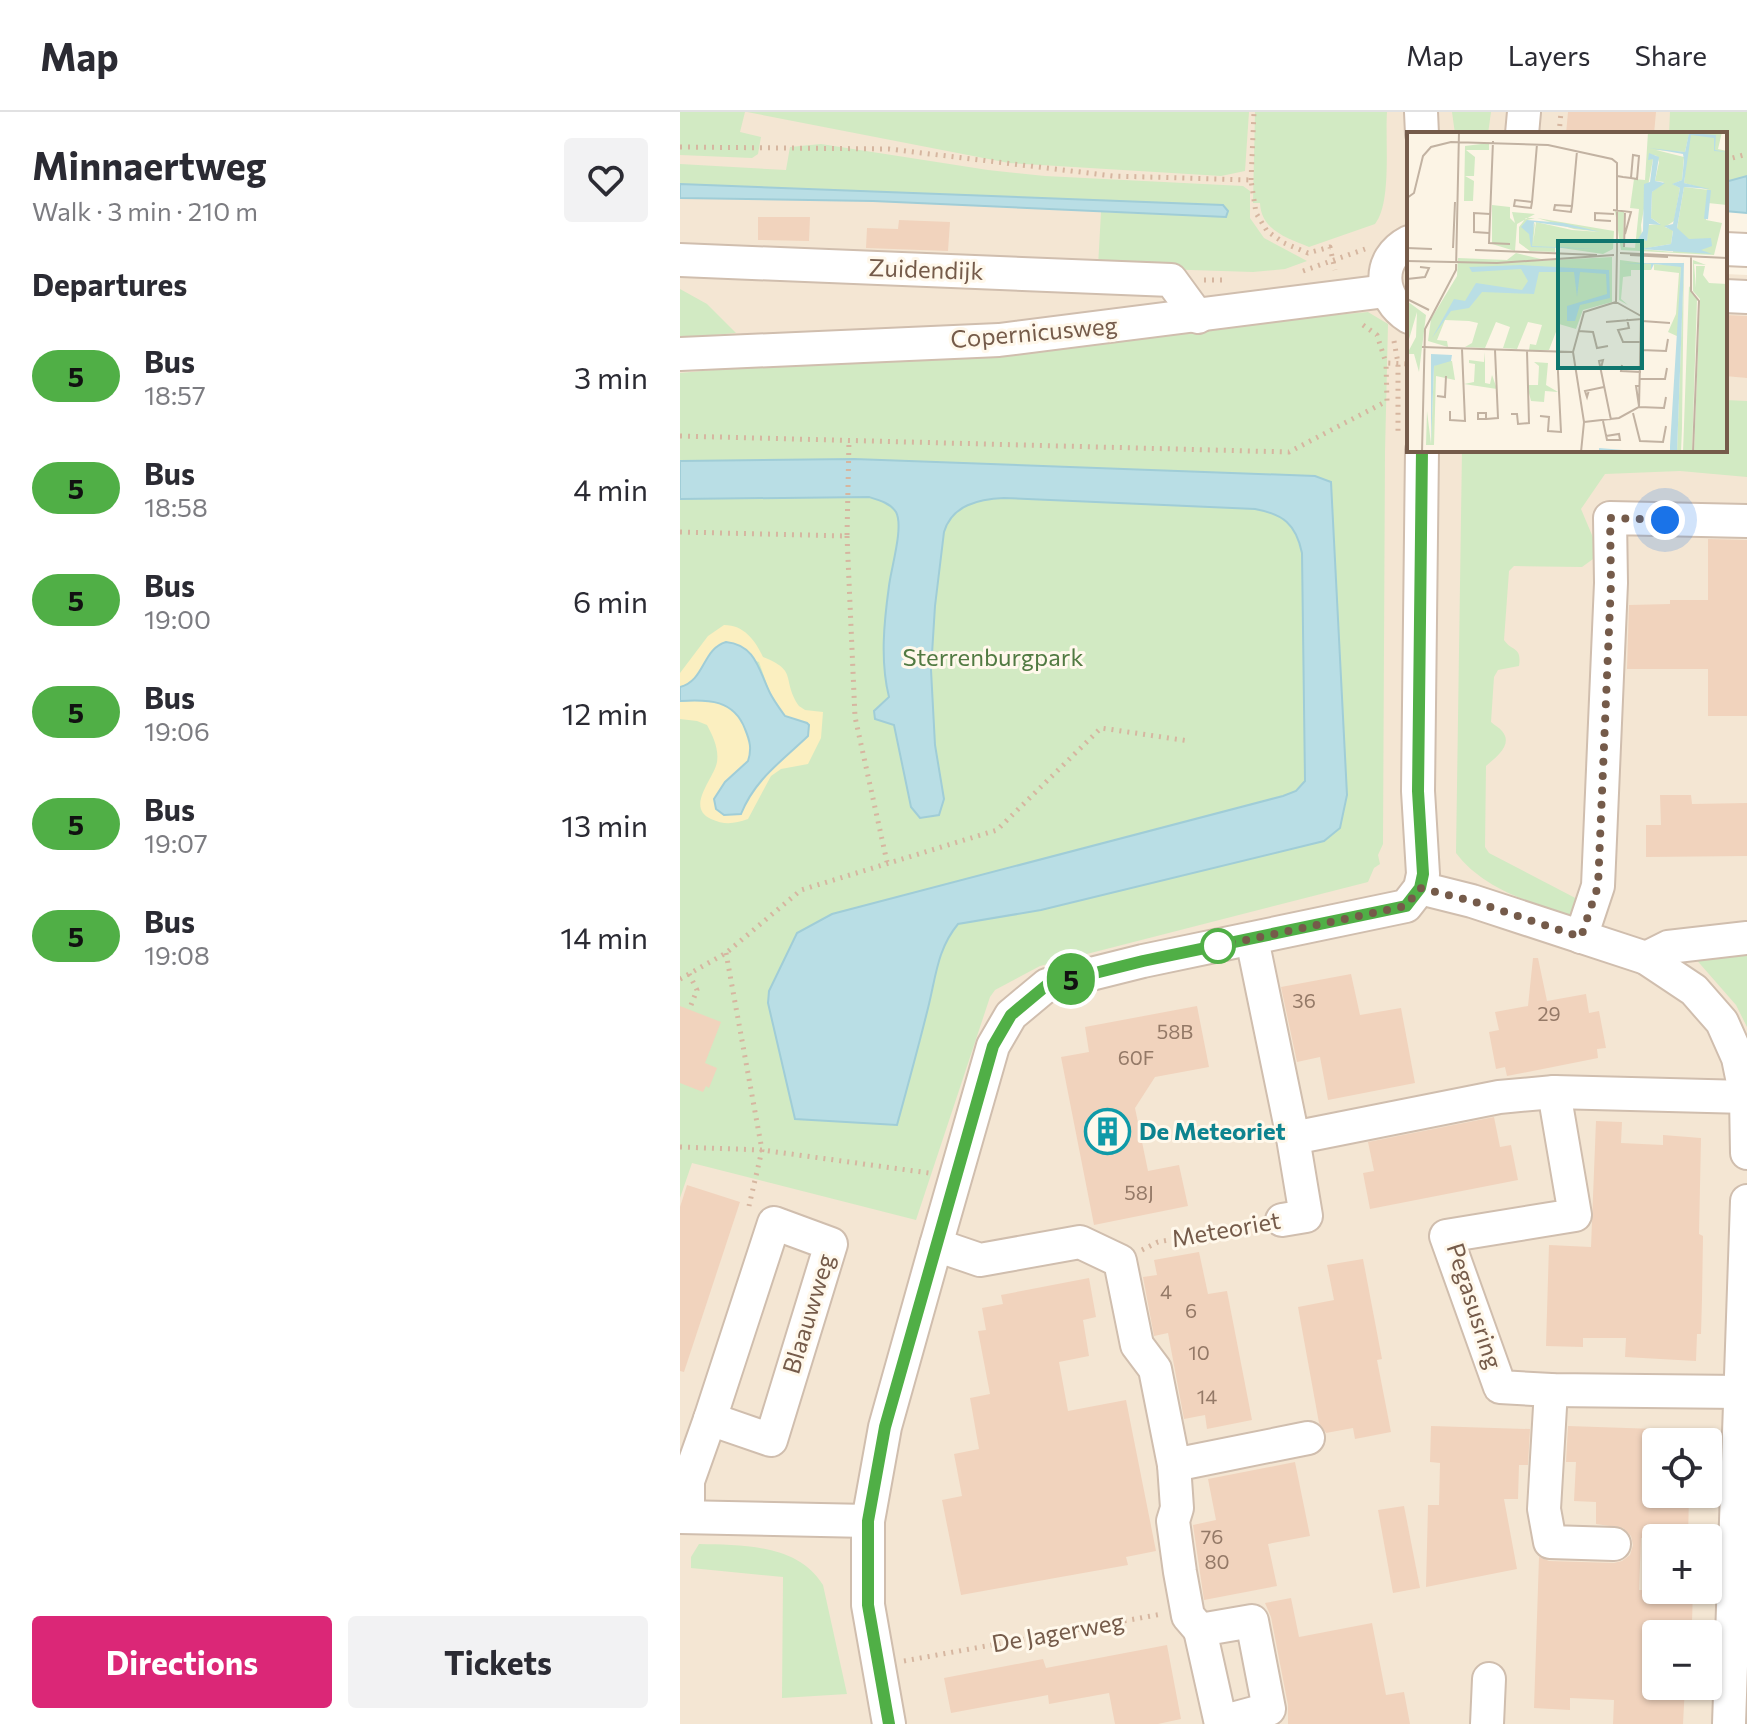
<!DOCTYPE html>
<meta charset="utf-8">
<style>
:root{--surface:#fff;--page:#f2f2f3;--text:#2b2b33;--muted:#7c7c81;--line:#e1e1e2;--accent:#db2777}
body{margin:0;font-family:Commissioner,sans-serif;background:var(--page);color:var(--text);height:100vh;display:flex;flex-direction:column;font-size:30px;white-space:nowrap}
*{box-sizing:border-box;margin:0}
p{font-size:26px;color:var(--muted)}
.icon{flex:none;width:44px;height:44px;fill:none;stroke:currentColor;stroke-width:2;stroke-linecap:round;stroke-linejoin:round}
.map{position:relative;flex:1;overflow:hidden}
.side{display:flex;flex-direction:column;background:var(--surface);width:680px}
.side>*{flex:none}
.badge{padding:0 16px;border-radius:26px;font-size:28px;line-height:52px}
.fabs{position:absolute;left:962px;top:1316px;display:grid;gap:16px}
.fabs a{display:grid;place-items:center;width:80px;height:80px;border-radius:8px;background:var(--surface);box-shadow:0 2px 6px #0004;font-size:40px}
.you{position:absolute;width:40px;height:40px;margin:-20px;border:6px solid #fff;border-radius:50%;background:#1a73e8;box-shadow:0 0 0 12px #1a73e833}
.map>.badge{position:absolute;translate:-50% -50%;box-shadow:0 0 0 4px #fff}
h2{padding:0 32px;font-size:30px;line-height:72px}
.round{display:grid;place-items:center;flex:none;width:84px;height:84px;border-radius:8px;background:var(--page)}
.headline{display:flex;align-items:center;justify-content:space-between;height:136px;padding:0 32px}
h1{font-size:38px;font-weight:700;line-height:60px}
.button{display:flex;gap:16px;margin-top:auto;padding:16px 32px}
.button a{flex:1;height:92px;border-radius:8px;background:var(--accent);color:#fff;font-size:32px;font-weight:700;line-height:92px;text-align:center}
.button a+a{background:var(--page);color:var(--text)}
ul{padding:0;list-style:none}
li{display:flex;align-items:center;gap:24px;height:112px;padding:0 32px}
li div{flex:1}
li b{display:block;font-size:30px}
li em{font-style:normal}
li .badge{min-width:88px;font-weight:700;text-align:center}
header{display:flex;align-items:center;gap:48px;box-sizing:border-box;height:112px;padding:0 40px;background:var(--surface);border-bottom:2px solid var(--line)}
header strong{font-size:38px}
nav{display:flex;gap:44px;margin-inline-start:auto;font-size:28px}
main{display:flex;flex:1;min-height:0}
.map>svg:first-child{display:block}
.residential{fill:#f4e6d3;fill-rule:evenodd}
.green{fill:#d2eac3}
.sand{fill:#fbefc0}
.water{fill:#b9dee5;stroke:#a0cdd7;stroke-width:2}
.building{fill:#f1d3bd}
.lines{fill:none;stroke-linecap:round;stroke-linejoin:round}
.minor-casing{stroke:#d0beae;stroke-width:36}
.path{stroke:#d6b6a0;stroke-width:5;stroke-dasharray:2 6;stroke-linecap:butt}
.minor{stroke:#fff;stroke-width:32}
.line-casing{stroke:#fff;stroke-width:18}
.line{stroke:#50af46;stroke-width:12}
.walk{stroke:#755b4a;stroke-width:8;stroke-dasharray:0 14.4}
.stop-dot{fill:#fff;stroke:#50af46;stroke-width:4}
.labels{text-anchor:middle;stroke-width:6;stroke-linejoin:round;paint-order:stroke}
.number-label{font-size:20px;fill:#947967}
.street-label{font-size:24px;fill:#755b4a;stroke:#fff8eb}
.park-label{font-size:24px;fill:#517a42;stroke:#fff8eb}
.culture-label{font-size:24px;font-weight:bold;fill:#0d838f;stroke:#fff8eb;text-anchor:start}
.inset-river{fill:none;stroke:#b9dee5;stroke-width:4}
.inset-road{fill:none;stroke:#c2b2a2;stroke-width:2}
.view{fill:#0f766e;fill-opacity:0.15;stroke:#0f766e;stroke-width:4}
.inset-edge{fill:none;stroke:#755b4a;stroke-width:4}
</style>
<header>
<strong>Map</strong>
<nav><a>Map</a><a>Layers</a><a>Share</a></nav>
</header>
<main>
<section class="side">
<div class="headline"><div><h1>Minnaertweg</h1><p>Walk · 3 min · 210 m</p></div><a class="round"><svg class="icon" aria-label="heart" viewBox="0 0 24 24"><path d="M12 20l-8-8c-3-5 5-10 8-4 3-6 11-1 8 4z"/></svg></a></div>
<h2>Departures</h2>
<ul>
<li><span class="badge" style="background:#50af46;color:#111">5</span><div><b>Bus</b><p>18:57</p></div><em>3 min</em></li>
<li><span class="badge" style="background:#50af46;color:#111">5</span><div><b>Bus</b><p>18:58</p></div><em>4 min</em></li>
<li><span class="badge" style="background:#50af46;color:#111">5</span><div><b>Bus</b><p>19:00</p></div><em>6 min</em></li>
<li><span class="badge" style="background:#50af46;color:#111">5</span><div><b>Bus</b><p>19:06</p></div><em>12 min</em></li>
<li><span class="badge" style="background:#50af46;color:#111">5</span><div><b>Bus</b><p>19:07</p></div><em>13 min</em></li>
<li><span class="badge" style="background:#50af46;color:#111">5</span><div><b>Bus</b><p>19:08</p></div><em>14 min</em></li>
</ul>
<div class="button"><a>Directions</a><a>Tickets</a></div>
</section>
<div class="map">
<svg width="1067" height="1612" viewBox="0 0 1067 1612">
<rect width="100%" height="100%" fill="#fcf4e5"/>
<path class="residential" d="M0,0H1006L1004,22H729V338H1045V162L1067,163V1612H0ZM976,1330H1028V1382H976ZM976,1426H1028V1478H976ZM976,1522H1028V1574H976Z"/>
<g class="green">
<path d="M0,0H65L60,20L81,25L78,42L72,46L0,43Z"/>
<path d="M67,0H569L565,59L541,64L329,51Z"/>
<path d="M575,0H707C705,29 712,91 695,112L629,135C607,126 581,118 580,91H573Z"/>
<path d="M772,0H811L808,22H775Z"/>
<path d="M990,0H1067V64L1045,70V22H989Z"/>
<path d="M141,32L308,58L365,64L563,74L570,79V106L584,126L627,149L605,157L573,160L418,155L421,100L545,105L543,93L0,72V52L106,58L110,35Z"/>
<path d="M0,177L27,192L56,221L0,226Z"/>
<path d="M688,200L708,212L705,340L703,732L698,743L700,752L694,756L688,770L360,854L315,878L310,885L236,1108L12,1051L0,1086V261Z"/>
<path d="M1045,288L1067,289V365L1000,359L925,362L901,397L920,442L902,455L834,454L829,459L824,528C832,540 842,534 839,554L818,558L814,565L811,610C815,614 819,615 822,619C834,633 815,646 806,654L805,735L809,741L903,790L891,806C850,789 804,778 776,741L782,338H1045Z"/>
<path d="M1037,843L1067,844V915L1056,893L1014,845Z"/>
<path d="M19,1432C62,1433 118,1432 143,1473L167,1582L102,1586L103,1465L11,1456V1445Z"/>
</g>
<path class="sand" d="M44,513C64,513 75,528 83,545C119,559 101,567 119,594L125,598L143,600L141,626L128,652L101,657L91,664L68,707C54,712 44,713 31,707C5,695 34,667 37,650C39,637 33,624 27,613L17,609L0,607V590C36,586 56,589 69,626C71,634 73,643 67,650C57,664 43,671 34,687L61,702C75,667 102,649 128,624L129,613L127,611L105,604L90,581L79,550L34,536L15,568L0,575V561L28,524Z"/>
<g class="water">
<path d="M1067,64V101L1045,99V70Z"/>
<path d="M0,72L543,93L548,99L546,105L193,89L0,86Z"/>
<path d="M174,347L635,364L651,370L667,683L660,716L644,729L361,798L278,812C258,836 256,863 249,892C239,933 228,973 217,1013L115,1007L88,891L89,879L117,821L152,802L603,684L616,679L625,669L622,441C616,412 603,402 575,397L324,386C299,387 272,393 264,420L255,494L251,558L255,633L264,687L259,703L240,706L231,695L214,613L195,607L194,599L209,585C200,549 204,510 209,474C211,456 224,415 216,400C210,391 199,388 189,385L0,387V349Z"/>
<path d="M46,530C76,533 79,559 90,581C94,589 100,597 105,604L127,611L129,613L128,624C102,649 75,667 61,702L44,703L36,697L34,687L45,670L68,649C72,637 70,629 65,617C54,588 29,587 0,589V575C25,569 22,537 46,530Z"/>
</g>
<g class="building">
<path d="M888,0H976L974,22H886Z"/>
<path d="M78,105H130L129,129L78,128Z"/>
<path d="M219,108L270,110L268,139L186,136L187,116L218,117Z"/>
<path d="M1045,203L1067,204V266L1045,264Z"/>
<path d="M1028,427L1067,428V604H1028V557H947L949,493L990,492V488H1028Z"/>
<path d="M980,683H1011L1012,692L1067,691V744L966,745V713H981Z"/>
<path d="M853,846H858L867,889L906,882L909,901L919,899L926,936L917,937L918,946L827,964L825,955L816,957L809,920L819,918L815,900L848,894Z"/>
<path d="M671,862L680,903L721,896L735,971L648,988L640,945L617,950L601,875Z"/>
<path d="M0,894L41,910L25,951L37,956L29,976L26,974L23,980L0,971Z"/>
<path d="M517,894L529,955L475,965L455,996L468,1059L499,1053L508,1094L414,1113L381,945L409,940L405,915Z"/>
<path d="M814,1005L820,1035L831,1033L838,1068L690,1097L683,1061L694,1059L688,1030Z"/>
<path d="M916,1009L942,1010L941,1031L983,1033V1023L1021,1026L1019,1122L1023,1124L1022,1187L1021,1222H1017L1016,1249L945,1245L946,1226H903V1235L866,1234L869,1133L911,1135Z"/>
<path d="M7,1073L60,1090L4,1260L0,1259V1095Z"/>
<path d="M519,1140L528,1182L547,1179L572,1308L527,1317L525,1303L504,1307L488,1221L474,1224L463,1165L477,1163L474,1148Z"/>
<path d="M683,1147L702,1247L697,1248L711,1320L675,1327L673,1316L646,1321L639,1311L618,1195L654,1188L647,1153Z"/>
<path d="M409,1166L416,1205L403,1208L409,1244L379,1250L388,1299L446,1288L476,1439L446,1445L448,1453L281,1483L262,1388L282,1384L274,1342L299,1337L290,1286L310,1282L298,1219L306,1218L302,1196L323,1192L321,1183Z"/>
<path d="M751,1314L850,1317L848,1353H839L838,1387H824L837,1457L746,1475L748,1393H759L760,1351L750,1350Z"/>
<path d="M888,1314L976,1317V1383L1009,1384L1008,1426H961L959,1478H1013L1012,1510H1007L1006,1522H976V1574H1005L1003,1612H933L934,1588L890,1586V1598L854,1596L859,1445L869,1449L934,1451L942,1449L950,1443L953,1433L951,1424L943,1416L916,1412V1390L894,1389L896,1350H886Z"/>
<path d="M615,1350L630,1424L588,1432L597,1474L524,1488L513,1413L536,1408L528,1367Z"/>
<path d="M724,1394L740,1476L713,1481L698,1398Z"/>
<path d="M611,1486L619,1525L692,1511L706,1583L724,1580L730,1612H608V1593L591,1505L585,1491Z"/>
<path d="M487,1533L501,1607L478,1612H435L429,1581L369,1592L368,1583L271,1601L264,1566L363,1547L366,1556Z"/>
</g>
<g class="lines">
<defs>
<g id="minor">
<path d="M741,0L742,22"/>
<path d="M842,22L844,0"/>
<path d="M729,130C696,147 699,186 729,205"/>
<path d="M1045,137L1067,138"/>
<path d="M0,148L491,168L518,205"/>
<path d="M1045,184L1067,185"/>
<path d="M0,242L319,228L706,179"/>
<path d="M740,776L792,789L966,846L1014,878L1042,910L1058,946L1066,985L1067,1041"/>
<path d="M901,825L918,774L931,471L930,406L1067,409"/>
<path d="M572,827L613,1026L626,1104L602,1108"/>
<path d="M966,846L988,835L1067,826"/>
<path d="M874,980L895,1103L766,1124L820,1275L871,1278L1061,1280"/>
<path d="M613,1026L819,985L874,980L1066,985"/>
<path d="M94,1111L151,1132L91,1328L30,1307Z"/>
<path d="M256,1133L300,1148L400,1130L440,1149L457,1233L475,1257L494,1353L628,1326"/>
<path d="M871,1278L864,1397L870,1430L934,1432"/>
<path d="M494,1353L497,1396L493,1409L500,1460L508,1504L520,1518"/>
<path d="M8,1404V1369L30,1307"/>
<path d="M0,1405L188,1409"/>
<path d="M541,1610L589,1597L572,1509L520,1518L541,1612"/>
<path d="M209,1612L188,1493V1409L205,1315L256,1133L313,934L331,903L367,873L463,849L726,794L740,776L743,762L738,679L742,338"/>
<path d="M807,1612L809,1567"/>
<path d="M1049,1612L1067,1089"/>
</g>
</defs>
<use href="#minor" class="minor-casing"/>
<g class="path">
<path d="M879,22L881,0"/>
<path d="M0,35L209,37L433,64L571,68L576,101L587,119L604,131L628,141L650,135L655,158"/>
<path d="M1045,48L1067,42"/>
<path d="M571,68L574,0"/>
<path d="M623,159L685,137"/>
<path d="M524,168H546"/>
<path d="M683,213L697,223L706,251"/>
<path d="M714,229L718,251V323"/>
<path d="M0,324L609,340L707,289L706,251L729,252"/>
<path d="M0,420L167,424L169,328"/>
<path d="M167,424L175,605L207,750"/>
<path d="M46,841L82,1038L69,1094"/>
<path d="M9,862L17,878L9,898"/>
<path d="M0,867L46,841L121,778L317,718L421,616L509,629"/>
<path d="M0,1035L82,1038L249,1061"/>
<path d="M462,1138L478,1130L577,1112"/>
<path d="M224,1549L482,1502"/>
</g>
<use href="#minor" class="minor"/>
</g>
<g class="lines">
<defs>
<path id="line" d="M209,1612L188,1493V1409L205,1315L313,934L331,903L367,873L463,849L726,794L740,776L743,762L738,679L742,338"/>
</defs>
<use href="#line" class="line-casing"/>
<use href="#line" class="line"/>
<path class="walk" d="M538,834L726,794L740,776L792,789L901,825L918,774L931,471L930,406L985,408"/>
</g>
<defs>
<symbol id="building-ring" viewBox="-11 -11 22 22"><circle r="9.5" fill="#fff8eb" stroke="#0f9aa8" stroke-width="1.5"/><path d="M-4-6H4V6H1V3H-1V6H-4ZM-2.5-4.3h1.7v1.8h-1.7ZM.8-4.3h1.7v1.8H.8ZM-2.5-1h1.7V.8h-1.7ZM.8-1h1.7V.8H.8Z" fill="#0f9aa8"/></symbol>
</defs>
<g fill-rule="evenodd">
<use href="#building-ring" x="402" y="994" width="51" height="51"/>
</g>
<circle class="stop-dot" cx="538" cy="834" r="16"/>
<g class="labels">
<g class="number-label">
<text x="624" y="896">36</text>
<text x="869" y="909">29</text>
<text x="495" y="927">58B</text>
<text x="456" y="953">60F</text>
<text x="459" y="1088">58J</text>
<text x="486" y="1187">4</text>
<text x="511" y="1206">6</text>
<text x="519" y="1248">10</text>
<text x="527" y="1292">14</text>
<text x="532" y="1432">76</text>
<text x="537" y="1457">80</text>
</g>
<g class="street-label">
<text transform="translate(246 158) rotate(2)" y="8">Zuidendijk</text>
<text transform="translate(354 221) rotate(-5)" y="8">Copernicusweg</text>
<text transform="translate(546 1118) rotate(-10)" y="8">Meteoriet</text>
<text transform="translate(794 1194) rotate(72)" y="8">Pegasusring</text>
<text transform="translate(129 1202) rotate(-73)" y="8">Blaauwweg</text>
<text transform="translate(378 1521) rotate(-10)" y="8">De Jagerweg</text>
</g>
<g class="park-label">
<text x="313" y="554">Sterrenburgpark</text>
</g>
<g class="culture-label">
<text x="459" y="1028">De Meteoriet</text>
</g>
</g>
<g transform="translate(727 20)">
<rect width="320" height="320" fill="#fcf4e5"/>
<path d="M241,0H315L311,17L320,19V73L301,71L299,88L315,91L307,123L214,118L208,79L217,80L216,115L228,116L232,77L223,76L227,47L238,48ZM282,2L277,51L302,58L277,55L266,120L234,117L264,112L266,98L258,95L267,89L273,56L266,52L275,48L277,25L249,18L278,20ZM242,22L250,24L252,30L248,49L257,50L245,60L244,86L253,92L241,93L240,109L235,107L234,93L246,27ZM82,11V18H59L68,25L67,44H58L67,49L66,69H57L58,14ZM85,73L103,75V86L108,91L105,80L128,82L110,92L108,119L85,112ZM119,86H128L120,88L123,104L128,90L126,112L129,90L165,98L194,100L167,97L130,86L207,99L206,117L196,122L148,115V120L123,119L112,111V95ZM109,121L134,127L107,130L205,125V170L176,178L169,197L152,192L142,218H122L123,212L129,213L135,193L121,190L110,217L96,216L103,195L89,190L78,216L58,215L65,211L71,191L62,189L38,188L30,208L40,209L41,215L21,209L24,187L50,144L51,126L100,128ZM277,126L275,296L274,320H270ZM213,128L244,132V138H224V144L216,145L214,167L221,173L212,168ZM286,128L299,133L287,132L289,156V134H298L296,143L302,151L320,152V320H287L293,167L286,159ZM247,132L274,134L272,205L261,200L269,182L272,141L247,138ZM282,154L290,167L285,320H276ZM0,169L19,183L12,240L7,222H0L9,205L10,180L0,214ZM78,220V251L83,252L85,243L90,257L57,252L67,250L68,232L62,231V228L77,230ZM35,229H45L48,248L29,244L27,313H19L20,279L24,312L27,234ZM127,230L141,231L139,253L151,260L138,259L137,270L124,269L120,253H131L132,234Z" fill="#d2eac3" fill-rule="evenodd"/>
<path d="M282,1L309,3L308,18L320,20L307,19V6L284,3L277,51L303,57L277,55L270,96L282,107L304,106L305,114L294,118L305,122L233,117L264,112L266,99L257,94L266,92L273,56L265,52L275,48L277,28L276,22L242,16L278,20ZM242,21L252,25L248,49L258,51L245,60L244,86L254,93L242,92L240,109L231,107L236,99L237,52L243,50L246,27L241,28ZM120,88L156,91L194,100L127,90L125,114L194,117L124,115L122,102L114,95ZM216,131H277L270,320H263V314L274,135L247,132L244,138V132ZM114,133L202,138L203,166L173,173L168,189H160V174L200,162L199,142L173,140L170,165L167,140H132L127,162L75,160L62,176L44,179L25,206L47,167L58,169L69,151L115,158L121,149L114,137L65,140L62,135ZM24,222L45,223L44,229L27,234L24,312Z" fill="#b9dee5"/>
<path class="inset-river" d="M299,87L302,58M192,318L216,320"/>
<path class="inset-road" d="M206,0H232M86,9L82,111L103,112M210,44L216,45L224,46L230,47L232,24L226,23L224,46M0,66L7,61L16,24L24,15L44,10L141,13L205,27L210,31V119M125,70L108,68L107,74L124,76L125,70L128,36L130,12M165,74L148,73L147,78L164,80L165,74L170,19M206,78L224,80L218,102M204,89L188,88V81L207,82M82,101L67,100V81L83,82M217,115L218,79M0,116L25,117M46,116L48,70M68,118L190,123M213,121L320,126M223,123L261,125M284,125V159L292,169L286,320M0,129L90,131L207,123M0,147L18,145L22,136L13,135M0,167L22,178M220,187L222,196L211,198L216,210H235M235,189L263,191M199,190L235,187M171,199L186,200L190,216L201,214M15,215L166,220M234,218L259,219L261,207M215,233L214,239L234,240M194,236L196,228L192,229L204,288M233,247H258L260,236M182,258L180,265L178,259L197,255M30,264L38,265L39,244M232,274L229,254H233M232,275L257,276L259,265M43,279V288L58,289L55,217M71,281H79V287H71ZM226,281L233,309L256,310L259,294M104,282H110L111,292L122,291L120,219M133,284L142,285L141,299L154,300L150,220M79,287L91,286L88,218M196,289L200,308H213L212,302L199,304M177,290L212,286L232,275L234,184L209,170M15,320L18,197L49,138L52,0M174,320L177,290L166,220L177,180L209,170L210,119"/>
<path class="view" d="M151,109H235V236H151Z"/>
<rect width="320" height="320" class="inset-edge"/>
</g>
</svg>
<div class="fabs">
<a><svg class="icon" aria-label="locate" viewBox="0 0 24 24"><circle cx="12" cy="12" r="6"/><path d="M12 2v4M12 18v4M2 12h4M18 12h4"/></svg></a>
<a>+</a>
<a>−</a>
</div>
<div class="you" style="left:985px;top:408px"></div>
<b class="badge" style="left:391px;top:867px;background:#50af46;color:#111">5</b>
</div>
</main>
